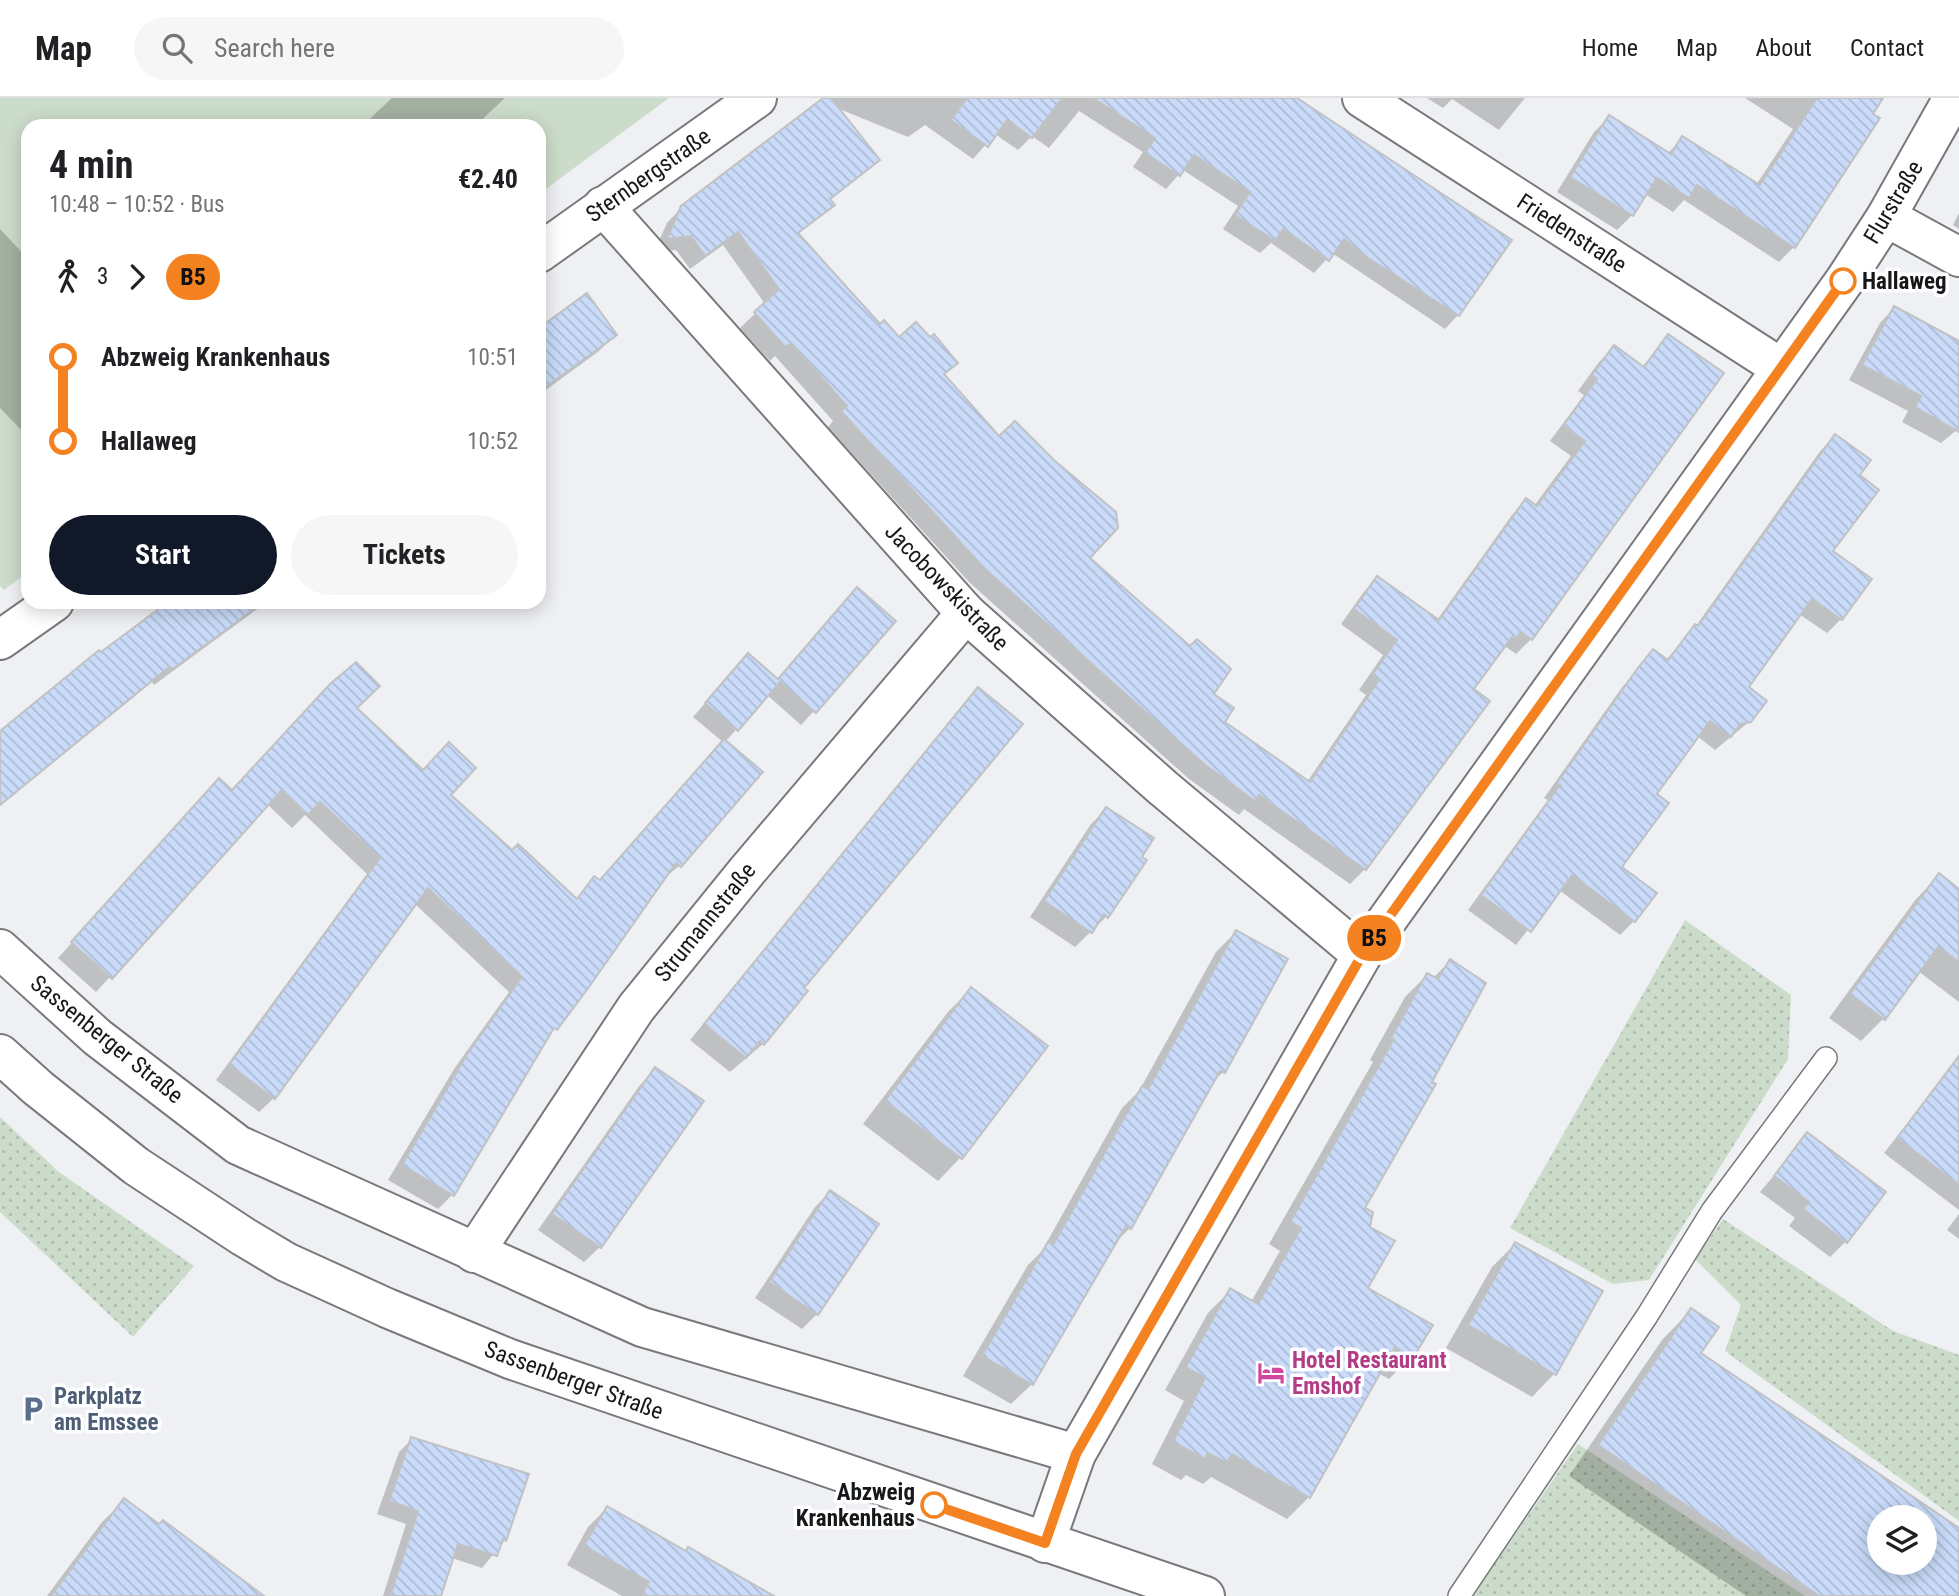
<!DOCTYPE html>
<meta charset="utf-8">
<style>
:root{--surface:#fff;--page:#f6f6f6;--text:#202124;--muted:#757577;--line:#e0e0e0;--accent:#111827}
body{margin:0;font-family:"Roboto Condensed",sans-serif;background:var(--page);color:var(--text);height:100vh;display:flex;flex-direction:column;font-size:26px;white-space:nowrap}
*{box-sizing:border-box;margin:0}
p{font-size:23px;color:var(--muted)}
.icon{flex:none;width:38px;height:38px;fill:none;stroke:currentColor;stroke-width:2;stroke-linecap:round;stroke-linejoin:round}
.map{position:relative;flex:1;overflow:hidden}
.drawer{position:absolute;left:21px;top:21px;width:525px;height:490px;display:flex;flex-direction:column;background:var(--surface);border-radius:21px;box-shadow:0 4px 18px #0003}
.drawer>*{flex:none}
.badge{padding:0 14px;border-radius:23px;font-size:24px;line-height:46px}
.fabs{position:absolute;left:1867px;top:1407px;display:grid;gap:14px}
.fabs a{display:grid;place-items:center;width:70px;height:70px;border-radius:50%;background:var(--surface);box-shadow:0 4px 18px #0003;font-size:35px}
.map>.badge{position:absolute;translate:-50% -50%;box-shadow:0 0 0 4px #fff}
.legs{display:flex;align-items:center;gap:10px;height:77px;padding:0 28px;font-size:23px}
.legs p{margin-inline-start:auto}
.head{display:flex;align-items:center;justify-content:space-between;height:119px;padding:0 28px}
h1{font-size:38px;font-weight:700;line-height:52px}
.primary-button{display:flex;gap:14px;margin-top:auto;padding:14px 28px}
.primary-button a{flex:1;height:80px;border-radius:42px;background:var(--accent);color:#fff;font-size:28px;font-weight:700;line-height:80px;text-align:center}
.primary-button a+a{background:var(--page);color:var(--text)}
ul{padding:0 28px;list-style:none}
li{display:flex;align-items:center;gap:24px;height:84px;font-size:26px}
li i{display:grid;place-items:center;width:10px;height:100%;margin:0 9px;background:currentColor}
li i::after{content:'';width:18px;height:18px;margin:-9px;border:5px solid;border-radius:50%;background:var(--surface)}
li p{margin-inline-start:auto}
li:first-child i{background:linear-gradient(#0000 50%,currentColor 0)}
li:last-child i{background:linear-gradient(currentColor 50%,#0000 0)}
header{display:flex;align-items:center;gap:42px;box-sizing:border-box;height:98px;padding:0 35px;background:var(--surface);border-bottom:2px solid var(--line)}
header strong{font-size:33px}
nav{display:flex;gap:38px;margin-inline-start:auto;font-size:24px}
.search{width:490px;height:63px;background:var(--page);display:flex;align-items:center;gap:18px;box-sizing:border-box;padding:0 24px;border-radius:38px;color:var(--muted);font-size:26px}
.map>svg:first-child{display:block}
.grass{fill:url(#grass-dots)}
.pitch{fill:#ccdcca}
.shadow{fill:#0003;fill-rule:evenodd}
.building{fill:url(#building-back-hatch);stroke:#c0c2c4;stroke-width:2;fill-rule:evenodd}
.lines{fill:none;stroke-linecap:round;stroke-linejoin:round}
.service-casing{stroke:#77797b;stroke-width:24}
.minor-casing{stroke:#77797b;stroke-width:42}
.tertiary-casing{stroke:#77797b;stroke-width:42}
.service{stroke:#fff;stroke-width:21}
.minor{stroke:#fff;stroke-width:38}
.tertiary{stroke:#fff;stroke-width:38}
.line-1-casing{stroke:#fff;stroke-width:16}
.line-1{stroke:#f58220;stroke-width:10}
.stop-1-dot{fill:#fff;stroke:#f58220;stroke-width:3.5}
.labels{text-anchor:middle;stroke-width:7;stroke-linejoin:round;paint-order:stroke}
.street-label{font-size:23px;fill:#161718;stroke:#fdfeff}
.stop-label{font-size:23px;font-weight:bold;fill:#161718;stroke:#fdfeff;text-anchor:start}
.hotel-label{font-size:23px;font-weight:bold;fill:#b23c85;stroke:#fdfeff;text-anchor:start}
.service-label{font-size:23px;font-weight:bold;fill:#4e5e75;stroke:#fdfeff;text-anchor:start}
</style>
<header>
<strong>Map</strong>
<div class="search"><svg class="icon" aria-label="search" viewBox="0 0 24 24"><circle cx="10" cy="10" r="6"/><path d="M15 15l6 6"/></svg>Search here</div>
<nav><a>Home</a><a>Map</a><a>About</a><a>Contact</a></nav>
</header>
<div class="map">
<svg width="1959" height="1498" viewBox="0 0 1959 1498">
<defs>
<pattern id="grass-dots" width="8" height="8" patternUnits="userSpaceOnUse" patternTransform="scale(1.75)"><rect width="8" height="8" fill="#ccdcca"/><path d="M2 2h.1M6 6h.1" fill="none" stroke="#aebcad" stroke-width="1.8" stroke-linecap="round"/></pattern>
<pattern id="building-back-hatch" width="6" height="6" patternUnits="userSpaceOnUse" patternTransform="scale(1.75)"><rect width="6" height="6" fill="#c9dbf9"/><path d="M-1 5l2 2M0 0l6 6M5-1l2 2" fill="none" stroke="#acbbd5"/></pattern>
</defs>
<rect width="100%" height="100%" fill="#eff0f3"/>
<g class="grass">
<path d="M1685,822L1791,897L1788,961L1649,1182L1613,1186L1510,1130Z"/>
<path d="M0,1019L59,1074L194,1168L133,1239L0,1114Z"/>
<path d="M1723,1121L1893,1233L1959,1257V1423L1725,1253L1741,1207L1695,1161Z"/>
<path d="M1578,1346L1805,1498H1472Z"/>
</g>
<path class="pitch" d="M0,0H669L539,96V28H28V474L4,492L0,488Z"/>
<g class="shadow">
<path d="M392,0H505L475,28H362Z"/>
<path d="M826,0H1294L1458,217L1445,231L1332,155L1314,175L1271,145L1260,155L1223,131L1238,108L1183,72L1166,91L1133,69L1143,54L1079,13L1049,50L1032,38L1018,52L995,36L973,61L925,27L908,39L837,10L878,62L829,103L832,107L797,137L879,228L898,242L956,265L943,277L1088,460L1212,596L1222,624L1307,684L1366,597L1359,592L1383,557L1341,526L1363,495L1377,480L1437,522L1512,417L1526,403L1534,408L1571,358L1550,343L1584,297L1578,293L1599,264L1614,249L1642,269L1669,238L1531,541L1516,556L1506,549L1471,591L1488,603L1365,771L1350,786L1244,711L1239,717L1189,681L969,484L828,329L833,323L775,258L770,263L740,230L765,206L723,147L690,171L676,152L654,154L667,125L682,109Z"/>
<path d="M1427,0H1525L1499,32L1452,1L1443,10Z"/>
<path d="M1745,0H1881L1794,149L1779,164L1684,102L1673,114L1645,96L1632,117L1617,132L1557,94L1594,34L1609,19L1667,56L1682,41L1756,87L1793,31Z"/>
<path d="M1959,115V131L1953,127Z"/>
<path d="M0,131L28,161V339L0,310Z"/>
<path d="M1894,210L1959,245V330L1941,345L1902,324L1908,313L1849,282L1880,225Z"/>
<path d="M539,232L615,237L599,253L539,297Z"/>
<path d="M1835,338L1857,378L1831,453L1841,521L1827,535L1799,516L1746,589L1750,623L1715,652L1697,638L1654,696L1620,769L1634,823L1620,837L1559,792L1516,847L1468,812L1548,702L1544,700L1623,588L1654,553L1666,562L1696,528L1821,352Z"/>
<path d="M171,504H267L154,587L152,584L0,708V636Z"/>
<path d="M844,505L814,613L801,627L767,597L725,644L761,674L679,768L663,781L546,941L452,1097L438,1111L388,1082L454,971L509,894L415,806L274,1000L259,1014L216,982L367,776L305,717L292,730L267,706L96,894L58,860L205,697L232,693L355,610L512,754L575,802L594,780L599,783L723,644L693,619L735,571L777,583Z"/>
<path d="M978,592L802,890L763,946L730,974L690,942Z"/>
<path d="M1107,711V818L1075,849L1030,819L1091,726Z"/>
<path d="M1939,778L1959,793V904L1918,873L1884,920L1861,943L1829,920L1916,801Z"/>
<path d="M1236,834L1286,861L1223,974L1209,988L1130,1130L1112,1148L1032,1286L1011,1306L963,1278L1028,1167L1042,1153L1122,1010L1139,993L1216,854Z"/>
<path d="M1450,863L1363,1110L1368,1129L1366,1191L1430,1228L1411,1259L1389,1281L1378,1275L1309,1399L1287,1421L1211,1379L1203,1386L1186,1377L1181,1382L1152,1366L1184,1303L1165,1292L1208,1215L1231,1192L1251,1204L1280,1153L1269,1146L1373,964L1370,962L1405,899L1427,877L1433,880Z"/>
<path d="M971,891L1045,948L960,1060L938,1083L863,1026L948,914Z"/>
<path d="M1959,960V1112L1884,1055Z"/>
<path d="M655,972L600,1149L584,1164L538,1132L640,987Z"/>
<path d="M1808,1037L1845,1144L1830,1159L1789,1128L1795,1120L1760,1094Z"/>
<path d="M830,1094L817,1216L802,1231L755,1200L815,1109Z"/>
<path d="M1959,1116V1141L1947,1132Z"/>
<path d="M1515,1146L1554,1276L1532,1299L1446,1250L1492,1169Z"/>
<path d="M1691,1212L1699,1255L1959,1432V1498H1746L1569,1378L1662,1242ZM1880,1419H1925V1465H1880Z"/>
<path d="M412,1341L505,1442L482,1470L452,1460L439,1498H383L406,1426L377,1416L399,1354Z"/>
<path d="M124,1403L253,1498H47L102,1424Z"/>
<path d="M607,1410L685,1455L770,1498H622L567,1467L588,1429Z"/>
</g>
<g class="building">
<path d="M823,0H831L880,62L830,101L835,107L798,135L880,226L884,222L899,239L916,224L930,239L934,236L958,265L944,276L999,338L1015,323L1055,363L1116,414L1118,430L1090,460L1190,548L1197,541L1231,571L1214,596L1234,610L1225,624L1310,684L1379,582L1372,577L1397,542L1354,511L1377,478L1439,522L1526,400L1537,408L1585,343L1563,328L1597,281L1592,277L1614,247L1644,269L1668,236L1724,275L1532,542L1521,534L1515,542L1512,539L1474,591L1490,603L1366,772L1259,697L1255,703L1204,666L983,469L841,313L847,308L791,245L785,249L754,214L779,191L738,134L705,158L691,138L667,141L681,108Z"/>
<path d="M967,0H1062L1032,40L1007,22L988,49L951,22Z"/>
<path d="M1093,0H1297L1512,142L1459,218L1365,158L1344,141L1329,163L1283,131L1275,143L1235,117L1250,94L1194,57L1180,78L1145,55L1155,40Z"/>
<path d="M1817,0H1883L1873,16L1880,20L1795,150L1697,87L1689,100L1657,80L1633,118L1570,79L1609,17L1671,56L1682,38L1760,87Z"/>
<path d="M587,195L617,237L539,294V230Z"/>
<path d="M1894,208L1959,243V334L1915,309L1921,298L1862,267Z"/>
<path d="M1835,336L1871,362L1860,377L1879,392L1833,453L1872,481L1842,522L1812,501L1749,589L1767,603L1751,624L1740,626L1731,639L1710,623L1657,696L1669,705L1622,769L1657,795L1635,824L1572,777L1531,834L1481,797L1560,687L1557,685L1637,571L1653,551L1668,562L1695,526L1698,528Z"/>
<path d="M857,489L896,523L816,615L780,584L738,633L705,605L748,555L778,581Z"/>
<path d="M168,504H264L171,572L169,569L0,707V633L99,552L101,554Z"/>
<path d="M356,564L380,588L357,610L423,672L449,644L476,670L451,697L512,752L518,746L577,801L594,778L600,782L724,641L763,674L681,769L676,765L589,889L557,932L554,930L454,1098L402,1067L468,955L522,879L428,790L275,1001L229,967L380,760L320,704L308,717L282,692L112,881L71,844L219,680L232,692L330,586Z"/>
<path d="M978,589L1023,626L804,890L808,893L764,947L760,943L746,960L704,926Z"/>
<path d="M1106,709L1154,740L1142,759L1147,762L1108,820L1104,816L1092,835L1044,803Z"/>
<path d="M1939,775L1959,791V864L1938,849L1885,922L1850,896Z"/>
<path d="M1236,832L1288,861L1225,975L1220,973L1131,1131L1126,1128L1033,1287L982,1258L1048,1144L1053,1147L1142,988L1148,991Z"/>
<path d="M1450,861L1486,885L1432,984L1436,986L1365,1110L1373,1114L1370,1129L1395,1143L1368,1190L1433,1227L1413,1260L1395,1249L1310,1400L1232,1356L1227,1365L1208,1355L1205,1361L1173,1344L1205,1280L1186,1269L1230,1190L1258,1206L1301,1130L1290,1124L1394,941L1391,940L1427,875L1438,881Z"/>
<path d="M971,889L1048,948L962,1061L885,1003Z"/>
<path d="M1959,958V1087L1897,1040Z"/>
<path d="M655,969L704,1003L601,1150L552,1116Z"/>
<path d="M1807,1034L1886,1094L1847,1145L1803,1111L1809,1104L1774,1078Z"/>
<path d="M830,1092L879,1126L818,1217L769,1184Z"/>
<path d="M1515,1144L1603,1193L1556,1277L1468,1227Z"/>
<path d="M1691,1210L1719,1229L1701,1255L1959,1430V1498H1819L1598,1347ZM1880,1419H1925V1465H1880Z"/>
<path d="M411,1339L529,1376L506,1443L503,1441L497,1458L458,1446L441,1498H390L418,1413L389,1403Z"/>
<path d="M124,1400L159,1426L163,1422L264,1498H51Z"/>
<path d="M607,1408L686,1453L688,1449L774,1498H641L649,1484L584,1448Z"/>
</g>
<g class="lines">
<defs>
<path id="service" d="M1459,1498L1647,1218L1712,1113L1826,960"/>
<g id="minor">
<path d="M1362,0L1781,270"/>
<path d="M603,108L966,515L1162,689L1362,857"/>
<path d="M1886,119L1959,159"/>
<path d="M539,155L757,0"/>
<path d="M0,542L54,504"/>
<path d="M0,851L97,939L238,1047L642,1229L1076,1356"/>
<path d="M474,1155L636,910L747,773L966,515"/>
<path d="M1045,1445L1076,1356L1362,857L1845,182L1886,119L1953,0"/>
</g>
<path id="tertiary" d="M0,956L38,990L136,1068L244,1139L286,1164L387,1210L510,1261L1205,1498"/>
</defs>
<use href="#service" class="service-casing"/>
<use href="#minor" class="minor-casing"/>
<use href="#tertiary" class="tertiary-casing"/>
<use href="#service" class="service"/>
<use href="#minor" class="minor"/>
<use href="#tertiary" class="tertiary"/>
</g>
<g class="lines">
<defs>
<path id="line-1" d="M934,1407L1045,1445L1076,1356L1362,857L1843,183"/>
</defs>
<use href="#line-1" class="line-1-casing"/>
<use href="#line-1" class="line-1"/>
</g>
<defs>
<symbol id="hotel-bare" viewBox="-9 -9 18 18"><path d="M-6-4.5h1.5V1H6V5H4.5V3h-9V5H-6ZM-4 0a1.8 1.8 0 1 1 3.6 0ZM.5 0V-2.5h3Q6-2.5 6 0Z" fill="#d1479c" stroke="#fdfeff" stroke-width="2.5" paint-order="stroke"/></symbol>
<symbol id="parking-bare" viewBox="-9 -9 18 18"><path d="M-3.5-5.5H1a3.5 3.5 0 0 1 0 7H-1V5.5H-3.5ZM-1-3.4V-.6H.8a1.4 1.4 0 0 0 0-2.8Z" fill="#5c6f8a" stroke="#fdfeff" stroke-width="2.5" paint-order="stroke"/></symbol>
</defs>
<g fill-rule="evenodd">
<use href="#hotel-bare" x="1252" y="1256" width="38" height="38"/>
<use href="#parking-bare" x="14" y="1292" width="38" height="38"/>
</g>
<g class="stop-1-dot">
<circle cx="1843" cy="183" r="12"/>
<circle cx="934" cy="1407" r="12"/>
</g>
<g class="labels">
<g class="street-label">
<text transform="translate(648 77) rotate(-35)" y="8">Sternbergstraße</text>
<text transform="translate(1893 104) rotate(-59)" y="8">Flurstraße</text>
<text transform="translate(1572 135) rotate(33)" y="8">Friedenstraße</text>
<text transform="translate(947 489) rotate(46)" y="8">Jacobowskistraße</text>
<text transform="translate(705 824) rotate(-51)" y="8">Strumannstraße</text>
<text transform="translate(107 941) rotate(39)" y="8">Sassenberger Straße</text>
<text transform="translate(574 1282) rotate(20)" y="8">Sassenberger Straße</text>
</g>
<g class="stop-label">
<text x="1862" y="191">Hallaweg</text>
<text x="915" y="1402" text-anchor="end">Abzweig<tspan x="915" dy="26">Krankenhaus</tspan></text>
</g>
<g class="hotel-label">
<text x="1292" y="1270">Hotel Restaurant<tspan x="1292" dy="26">Emshof</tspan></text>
</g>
<g class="service-label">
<text x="54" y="1306">Parkplatz<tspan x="54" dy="26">am Emssee</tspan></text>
</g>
</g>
</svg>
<div class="fabs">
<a><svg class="icon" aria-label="layers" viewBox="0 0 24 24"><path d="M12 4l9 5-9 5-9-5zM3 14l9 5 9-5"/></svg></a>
</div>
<b class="badge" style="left:1374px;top:840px;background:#f58220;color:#111">B5</b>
<section class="drawer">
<div class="head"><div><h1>4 min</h1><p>10:48 – 10:52 · Bus</p></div><b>€2.40</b></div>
<div class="legs"><svg class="icon" aria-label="walk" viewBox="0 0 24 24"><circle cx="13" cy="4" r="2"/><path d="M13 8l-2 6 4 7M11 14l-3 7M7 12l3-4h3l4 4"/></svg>3<svg class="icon" aria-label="forward" viewBox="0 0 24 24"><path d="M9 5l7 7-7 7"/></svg><b class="badge" style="background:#f58220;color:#111">B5</b></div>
<ul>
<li><i style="color:#f58220"></i><b>Abzweig Krankenhaus</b><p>10:51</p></li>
<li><i style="color:#f58220"></i><b>Hallaweg</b><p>10:52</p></li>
</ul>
<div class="primary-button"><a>Start</a><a>Tickets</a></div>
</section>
</div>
